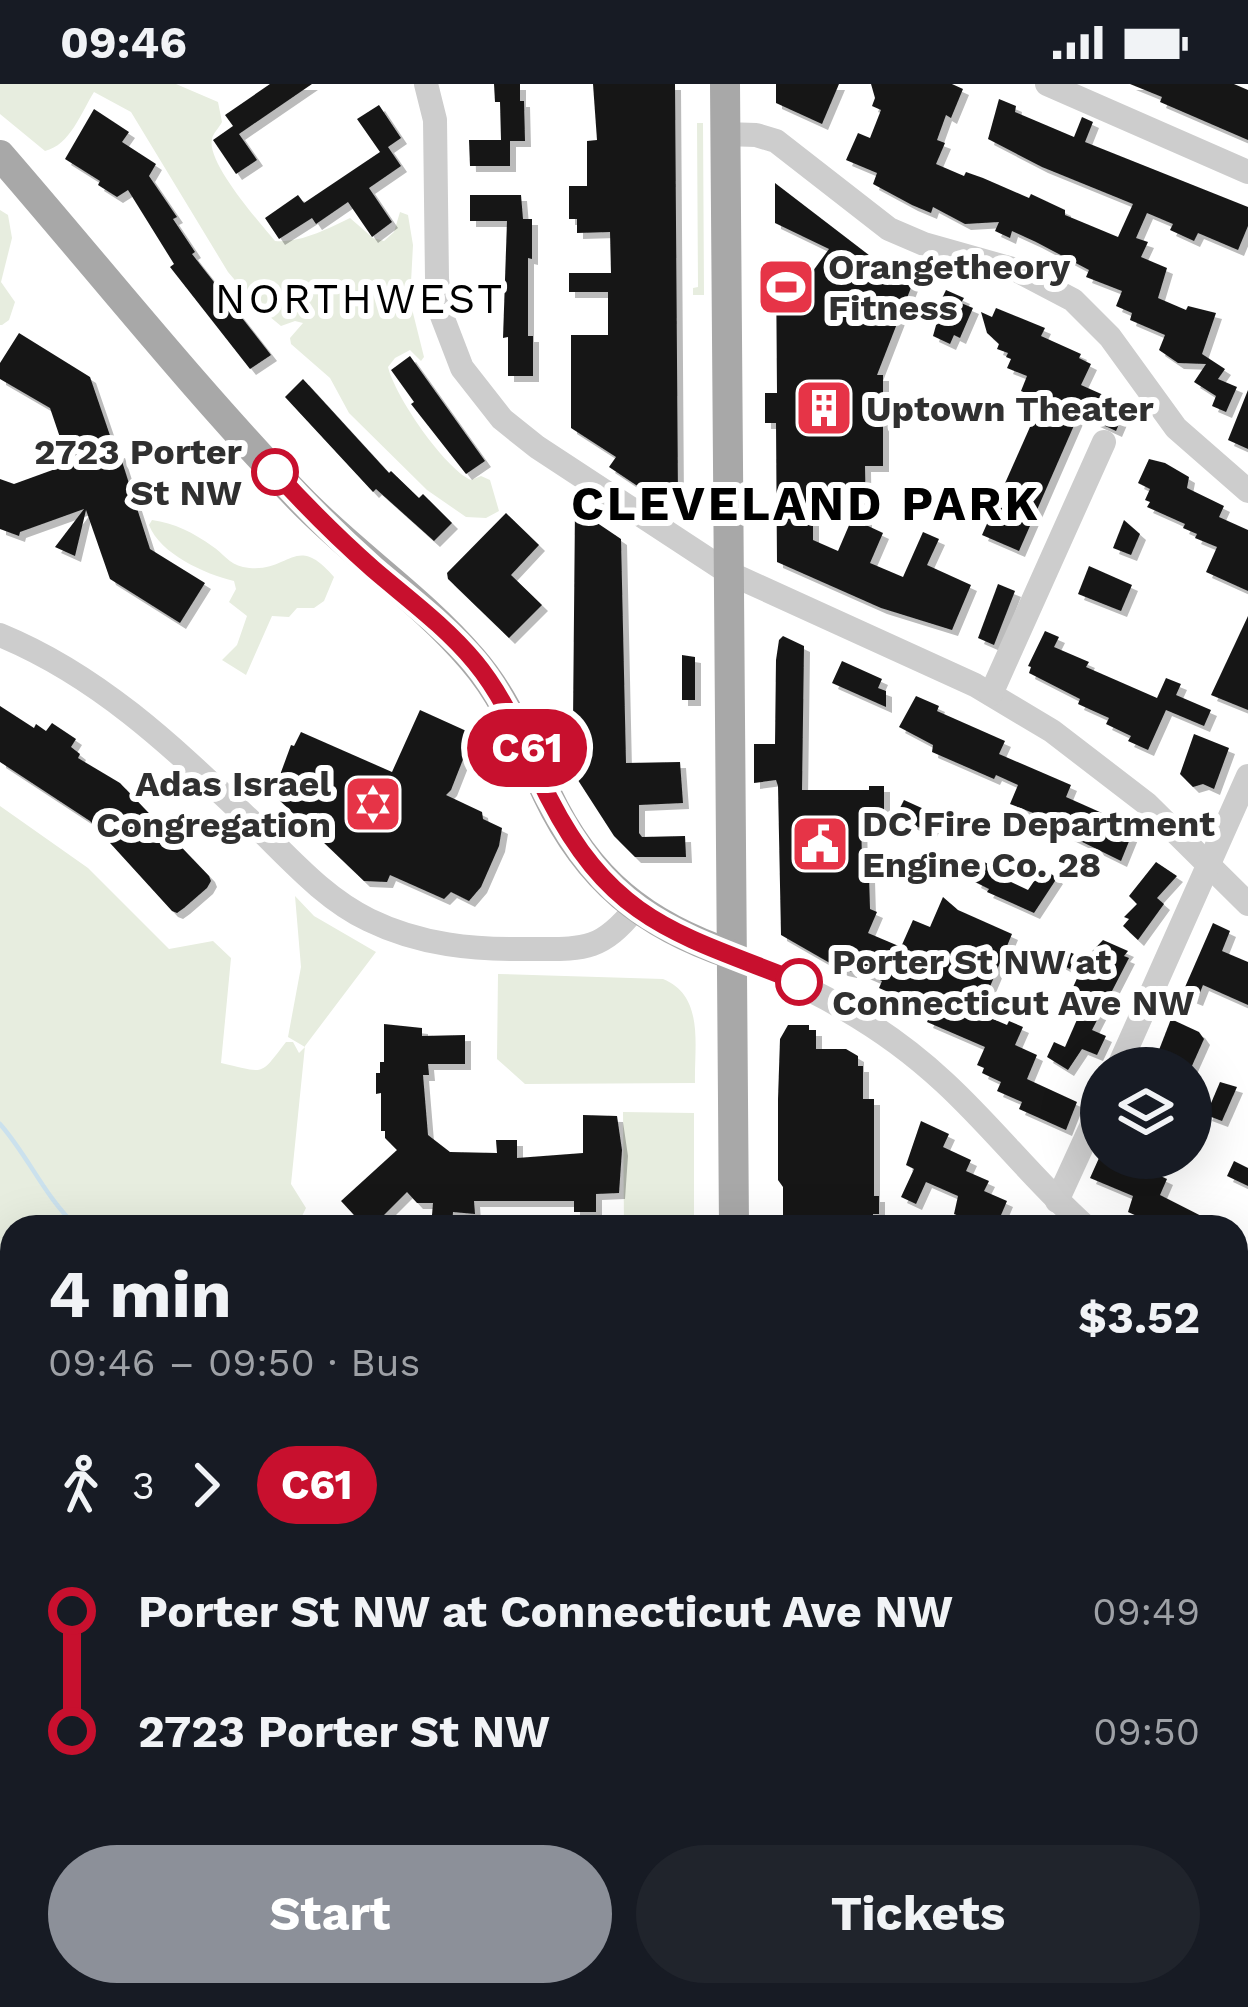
<!DOCTYPE html>
<meta charset="utf-8">
<style>
:root{--surface:#171b24;--page:#20242c;--text:#f1f3f6;--muted:#9ea1a6;--accent:#8c9099}
body{margin:0;font-family:"Work Sans",sans-serif;background:var(--page);color:var(--text);height:100vh;display:flex;flex-direction:column;font-size:45px;white-space:nowrap}
*{box-sizing:border-box;margin:0}
p{font-size:39px;color:var(--muted)}
.icon{flex:none;width:66px;height:66px;fill:none;stroke:currentColor;stroke-width:2;stroke-linecap:round;stroke-linejoin:round}
.map{position:relative;flex:1;overflow:hidden}
.panel{position:absolute;left:0px;top:1131px;width:1248px;height:792px;display:flex;flex-direction:column;background:var(--surface);border-radius:36px 36px 0 0;box-shadow:0 12px 48px #0002}
.panel>*{flex:none}
.badge{padding:0 24px;border-radius:39px;font-size:42px;line-height:78px}
.fabs{position:absolute;left:1080px;top:963px;display:grid;gap:24px}
.fabs a{display:grid;place-items:center;width:132px;height:132px;border-radius:50%;background:var(--surface);box-shadow:0 12px 48px #0002;font-size:60px}
.map>.badge{position:absolute;translate:-50% -50%;box-shadow:0 0 0 6px #fff}
.legs{display:flex;align-items:center;gap:18px;height:132px;padding:0 48px;font-size:39px}
.legs p{margin-inline-start:auto}
.overview{display:flex;align-items:center;justify-content:space-between;height:204px;padding:0 48px}
h1{font-size:66px;font-weight:700;line-height:90px}
.primary-button{display:flex;gap:24px;margin-top:auto;padding:24px 48px}
.primary-button a{flex:1;height:138px;border-radius:72px;background:var(--accent);color:#fff;font-size:48px;font-weight:700;line-height:138px;text-align:center}
.primary-button a+a{background:var(--page);color:var(--text)}
ul{padding:0 48px;list-style:none}
li{display:flex;align-items:center;gap:42px;height:120px;font-size:45px}
li i{display:grid;place-items:center;width:18px;height:100%;margin:0 15px;background:currentColor}
li i::after{content:'';width:30px;height:30px;margin:-15px;border:9px solid;border-radius:50%;background:var(--surface)}
li p{margin-inline-start:auto}
li:first-child i{background:linear-gradient(#0000 50%,currentColor 0)}
li:last-child i{background:linear-gradient(currentColor 50%,#0000 0)}
.status{display:flex;justify-content:space-between;align-items:center;height:84px;padding:0 60px;background:var(--surface);direction:ltr}
.status svg{height:33px;fill:currentColor}
.map>svg:first-child{display:block}
.green{fill:#e7eddf}
.lines{fill:none;stroke-linecap:round;stroke-linejoin:round}
.stream{stroke:#cbe1ed;stroke-width:4.5}
.building{fill:#171717;fill-rule:evenodd;filter:url(#shadow)}
.minor{stroke:#cdcdcd;stroke-width:24}
.major{stroke:#a8a8a8;stroke-width:30}
.line-1-casing{stroke:#fff;stroke-width:27}
.line-1{stroke:#c8102e;stroke-width:18}
.stop-1-dot{fill:#fff;stroke:#c8102e;stroke-width:6}
.labels{text-anchor:middle;stroke-width:12;stroke-linejoin:round;paint-order:stroke}
.poi-label{font-size:36px;font-weight:bold;fill:#303030;stroke:#fff;text-anchor:start}
.stop-label{font-size:36px;font-weight:bold;fill:#303030;stroke:#fff;text-anchor:end}
.quarter-label{font-size:42px;letter-spacing:3px;fill:#000;stroke:#fff}
.district-label{font-size:48px;font-weight:bold;letter-spacing:3px;fill:#000;stroke:#fff}
</style>
<div class="status"><b>09:46</b><svg viewBox="0 0 49 12"><path d="M0 12V9h3v3zM5 12V6h3v6zM10 12V3h3v9zM15 12V0h3v12zM26 1h20v11H26zM47 4h2v5h-2z"/></svg></div>
<div class="map">
<svg width="1248" height="1923" viewBox="0 0 1248 1923">
<defs>
<filter id="shadow"><feDropShadow dx="6" dy="6" stdDeviation="0" flood-color="#0004"/></filter>
</defs>
<rect width="100%" height="100%" fill="#fff"/>
<g class="green">
<path d="M0,0H176L218,18L222,38C219,44 213,49 212,55C206,78 260,139 275,157C301,159 327,145 350,134L373,154L384,157L394,148L400,128L408,131L413,161L410,217L424,273L421,277L410,266L395,274L388,283C395,312 444,384 471,396L481,392L490,396L499,427L486,434L466,433L427,406L349,329L330,294L291,260L290,254L303,239L295,237L281,242L258,223L228,188L131,28L94,8C81,29 70,61 45,67L0,30Z"/>
<path d="M697,39H703L704,211H693V204L698,203Z"/>
<path d="M0,126L8,131L12,154L1,198L15,218L9,236L2,241H0Z"/>
<path d="M152,436C174,439 194,449 212,462C223,469 229,480 243,483C290,492 294,446 334,493L324,517L314,524H297L289,533L272,532L246,591L222,576L237,561L247,532L229,518L236,505L234,497C205,490 160,470 149,441Z"/>
<path d="M0,722L88,784L169,865L213,857L231,874L221,979C266,989 259,993 286,958H293L299,969L305,963L288,953L301,883L295,812L314,832L376,868L305,962L291,1100L306,1124L301,1134L308,1143H12V1540L0,1535Z"/>
<path d="M498,890L663,895C705,912 694,962 695,999L525,1000L497,975Z"/>
<path d="M623,1028L694,1029V1143H624Z"/>
<path d="M0,1563L12,1567V1772L0,1766Z"/>
<path d="M1236,1661L1248,1673V1923H1077L1068,1911H1236Z"/>
<path d="M870,1911H925L910,1923H789V1917L860,1919Z"/>
</g>
<g class="lines">
<g class="stream">
<path d="M0,1040C29,1073 44,1112 77,1143"/>
<path d="M1236,1902L1248,1910"/>
</g>
</g>
<g class="building">
<path d="M270,0H312L239,50L257,76L236,90L213,56L233,42L225,31Z"/>
<path d="M494,0H520V17H524L525,57H510V82H470L469,56H501L500,18H495Z"/>
<path d="M593,0H675L678,414L658,400L651,411L609,383L616,373L571,344V251H608V208H569V189H611L610,148L577,149V135H569V102H587V57L597,56Z"/>
<path d="M776,0H839L822,40L776,19Z"/>
<path d="M871,0H952L963,5L951,34L946,31L937,56L945,59L936,80L964,92L966,88L983,94L1029,114L1031,110L1065,126V131L1118,153L1133,120L1042,83L988,55L999,15L1016,22L1015,28L1074,53L1082,33L1093,38L1085,58L1248,123V142L1238,166L1198,149L1194,157L1170,146L1173,140L1147,129L1136,154L1148,158L1141,173L1167,184L1158,214L1186,226L1188,222L1216,229L1202,270L1225,285L1218,295L1237,303L1226,328L1212,322L1216,312L1194,298L1206,280L1178,279L1159,266L1165,251L1130,236L1132,229L1116,222L1122,207L1086,193L1089,186L1036,158L1012,147L1010,154L995,147L999,138L965,140L933,123L931,129L912,121L873,100L877,89L846,76L858,49L870,54L881,26L872,22L875,14Z"/>
<path d="M1130,0H1234L1248,6V56L1160,18L1162,13Z"/>
<path d="M379,21L401,54L388,63L401,82L369,104L392,138L372,153L348,118L316,140L312,134L279,155L265,134L298,111L304,119L380,68L357,35Z"/>
<path d="M94,25L129,48L122,58L156,80L149,92L177,133L173,135L195,168L192,170L271,271L250,285L170,183L174,180L128,106L117,113L98,101L100,97L65,75Z"/>
<path d="M775,99L878,178L876,181L914,196L877,291H883V382H865L866,441L883,449L870,479L903,493L923,448L939,455L927,481L971,501L952,546L881,524L777,478L776,339H765V309H777L776,175L810,191L829,165L775,139ZM813,432H853L838,467L813,456Z"/>
<path d="M470,111H521L523,135H532V175L528,174V252H533V292H508V253L503,254L507,137H470Z"/>
<path d="M946,206L964,214L961,219L973,224L960,254L954,251L950,260L933,252L940,227L937,225Z"/>
<path d="M996,224L1045,244L1041,252L1081,270L1079,274L1091,280L1081,301L1117,317L1115,322L1125,326L1116,347L1079,330L1019,467L982,451L1042,316L1021,307L1027,292L1007,284L1011,275L1006,273L1008,269L997,265L999,260L987,249L981,228L992,233Z"/>
<path d="M19,249L90,293L116,369L119,368L150,465L205,499L180,539L110,495L86,426L75,472L55,463L84,425L20,448L19,452L0,445V395L14,400L69,380L50,324L0,295V279Z"/>
<path d="M410,272L485,377L466,390L411,320L414,318L391,286Z"/>
<path d="M303,295L389,389L391,387L419,414L423,410L452,439L434,457L376,405L373,408L285,313Z"/>
<path d="M1248,306V365L1228,356Z"/>
<path d="M1149,375L1165,379L1189,393L1187,404L1224,422L1219,433L1248,446V507L1206,488L1217,463L1195,454L1197,450L1183,444L1185,440L1147,423L1150,418L1145,416L1150,405L1138,399Z"/>
<path d="M575,424L621,455L626,679L680,678L683,719L639,721V749L642,753L685,752L686,773H635L614,752L574,690V667H567L566,637H573Z"/>
<path d="M506,429L539,461L511,491L542,521L509,554L448,495L447,489Z"/>
<path d="M1124,436L1140,450L1131,471L1113,464Z"/>
<path d="M1089,482L1132,501L1121,527L1078,510Z"/>
<path d="M998,500L1015,507L994,561L978,554Z"/>
<path d="M1248,532V626L1211,611Z"/>
<path d="M1045,547L1059,553L1054,563L1089,578L1086,583L1157,614L1166,594L1181,600L1176,611L1211,626L1204,642L1166,626L1148,666L1128,657L1131,652L1106,640L1109,634L1078,620L1080,615L1029,589L1031,583L1028,582Z"/>
<path d="M783,552L804,562L802,706H869V702H884V734H861L862,778L869,791L870,825L877,828L868,849L901,863L913,836L930,843L943,813L958,826L1012,850L979,929L1007,941L1009,937L1023,943L1015,961L1037,971L1027,995L1077,1018L1066,1046L1019,1025L1022,1018L997,1007L1001,998L982,989L984,984L977,981L985,963L927,938L932,927L879,904L882,897L852,884L851,888L842,886L781,851L778,702L776,696L754,699V660H775L776,576L779,556Z"/>
<path d="M682,571L695,573V616H682Z"/>
<path d="M842,577L882,595L878,604L886,607V623L832,599Z"/>
<path d="M916,612L939,622L937,627L1005,657L999,670L1071,701L1066,713L1102,729L1099,736L1132,750L1121,777L1062,748L1064,741L1010,720L1018,701L996,691L994,695L932,668L933,661L899,643Z"/>
<path d="M0,622L34,644L36,640L46,647L52,639L76,655L71,663L80,670L78,674L120,699L209,792L211,797L207,804L184,824L177,829L172,827L90,737L0,678Z"/>
<path d="M420,626L473,650L451,706L446,711L482,728L483,735L502,744L499,762L481,803L469,817L451,808L444,815L390,791L387,798L364,797L273,710L291,661L294,662L301,648L392,688Z"/>
<path d="M1194,650L1229,664L1214,705L1203,700L1193,703L1180,690Z"/>
<path d="M904,716L915,721L944,734H937L930,749L906,737L907,734H895Z"/>
<path d="M984,778L997,784L994,790L1028,806L1043,784L1057,794L1034,829L987,808L989,805L975,798Z"/>
<path d="M1156,778L1177,792L1157,814L1164,820L1138,856L1123,842L1129,835L1124,833L1137,820L1129,812Z"/>
<path d="M1213,839L1230,847L1222,867L1248,878V921L1203,901L1197,916L1182,910Z"/>
<path d="M1103,856L1128,867L1124,872L1129,874L1092,946L1106,952L1097,971L1082,965L1068,986L1047,973L1054,958L1065,963L1079,931L1064,923L1079,890L1059,879L1065,866L1083,874L1080,880Z"/>
<path d="M1171,935L1199,948L1204,955L1191,984H1152Z"/>
<path d="M384,940L422,944V952L465,951V980H428L429,991H423L428,1051L450,1068L497,1069L496,1056H517V1074L583,1069V1031L617,1032L622,1066L619,1109L596,1110V1128H574V1117H474L475,1130L453,1128L452,1143H431L433,1119H417L407,1108L372,1143H365L341,1117L397,1066L385,1054V1047H381V1009L376,1010V989H380V978H384Z"/>
<path d="M788,941H809V946H816V965H846L858,972V982H863V1015H874V1112H879V1130H873V1134H816V1137L799,1138V1143H783V1103L778,1096V1015L780,955Z"/>
<path d="M1220,998L1237,1003L1222,1037L1206,1031Z"/>
<path d="M921,1037L949,1050L943,1063L971,1076L966,1087L989,1097L984,1107L1007,1117L996,1143H971L973,1138L954,1130L958,1112L926,1098L916,1120L901,1113L914,1085L906,1081Z"/>
<path d="M1099,1074H1135L1133,1079L1167,1095L1160,1111L1223,1143H1161L1128,1128L1133,1112L1090,1094Z"/>
<path d="M1234,1077L1248,1084V1102L1227,1092Z"/>
</g>
<g class="lines">
<g class="minor">
<path d="M426,0L435,36L437,195L442,232L462,284L502,335L537,363L729,489L975,601L1052,647L1147,720L1248,820"/>
<path d="M1047,0L1248,88"/>
<path d="M725,50L756,51L776,57L889,145L924,160L1016,186L1073,216L1110,253L1176,344L1248,407"/>
<path d="M0,551C102,593 177,667 256,742C291,776 325,815 369,836C420,861 474,866 530,865C583,865 600,868 635,825"/>
<path d="M991,610L1104,358"/>
<path d="M733,871C812,904 881,939 944,998C994,1044 1035,1098 1086,1143"/>
<path d="M1118,984L1248,692"/>
<path d="M1057,1117L1101,1021"/>
<path d="M1236,1249L1248,1256"/>
<path d="M1236,1539L1248,1517"/>
<path d="M1236,1637L1248,1652"/>
<path d="M0,1792L12,1797"/>
<path d="M0,1821L12,1826"/>
<path d="M202,1911L229,1923"/>
<path d="M268,1911L295,1923"/>
<path d="M1043,1911L1052,1923"/>
<path d="M118,1923L124,1911"/>
</g>
<g class="major">
<path d="M725,0L734,1143"/>
<path d="M0,71C99,185 194,305 299,414C354,471 421,515 472,575C507,615 524,662 547,710C588,796 644,841 733,871"/>
<path d="M740,1911V1923"/>
</g>
</g>
<g class="lines">
<defs>
<path id="line-1" d="M275,388C306,422 339,455 373,485C408,515 445,542 475,578C509,619 525,667 549,714C613,839 679,850 799,898"/>
</defs>
<use href="#line-1" class="line-1-casing"/>
<use href="#line-1" class="line-1"/>
</g>
<defs>
<symbol id="stadium-square" viewBox="-11 -11 22 22"><rect x="-9" y="-9" width="18" height="18" rx="4" fill="#e63447" stroke="#fff"/><path d="M0-5a6.5 5 0 1 0 0 10a6.5 5 0 1 0 0-10ZM-3.5-1.8h7v3.6h-7Z" fill="#fff"/></symbol>
<symbol id="building-square" viewBox="-11 -11 22 22"><rect x="-9" y="-9" width="18" height="18" rx="4" fill="#e63447" stroke="#fff"/><path d="M-4-6H4V6H1V3H-1V6H-4ZM-2.5-4.3h1.7v1.8h-1.7ZM.8-4.3h1.7v1.8H.8ZM-2.5-1h1.7V.8h-1.7ZM.8-1h1.7V.8H.8Z" fill="#fff"/></symbol>
<symbol id="synagogue-square" viewBox="-11 -11 22 22"><rect x="-9" y="-9" width="18" height="18" rx="4" fill="#e63447" stroke="#fff"/><path d="M0-6.5L5.6 3.2H-5.6ZM0 6.5L5.6-3.2H-5.6Z" fill="#fff"/></symbol>
<symbol id="civic-square" viewBox="-11 -11 22 22"><rect x="-9" y="-9" width="18" height="18" rx="4" fill="#e63447" stroke="#fff"/><path d="M-.6-6.5H3V-4.5H.6V-3L4-1V1h2V6H-6V1h2V-1L-.6-3ZM-1.2 2.5V6h2.4V2.5Z" fill="#fff"/></symbol>
</defs>
<g fill-rule="evenodd">
<use href="#stadium-square" x="753" y="170" width="66" height="66"/>
<use href="#building-square" x="791" y="291" width="66" height="66"/>
<use href="#synagogue-square" x="340" y="687" width="66" height="66"/>
<use href="#civic-square" x="787" y="727" width="66" height="66"/>
</g>
<g class="stop-1-dot">
<circle cx="275" cy="388" r="21"/>
<circle cx="799" cy="898" r="21"/>
</g>
<g class="labels">
<g class="poi-label">
<text x="828" y="195">Orangetheory<tspan x="828" dy="41">Fitness</tspan></text>
<text x="866" y="337">Uptown Theater</text>
<text x="331" y="712" text-anchor="end">Adas Israel<tspan x="331" dy="41">Congregation</tspan></text>
<text x="862" y="752">DC Fire Department<tspan x="862" dy="41">Engine Co. 28</tspan></text>
</g>
<g class="stop-label">
<text x="242" y="380">2723 Porter<tspan x="242" dy="41">St NW</tspan></text>
<text x="832" y="890" text-anchor="start">Porter St NW at<tspan x="832" dy="41">Connecticut Ave NW</tspan></text>
</g>
<g class="quarter-label">
<text x="360" y="229">NORTHWEST</text>
</g>
<g class="district-label">
<text x="806" y="436">CLEVELAND PARK</text>
</g>
</g>
</svg>
<div class="fabs">
<a><svg class="icon" aria-label="layers" viewBox="0 0 24 24"><path d="M12 4l9 5-9 5-9-5zM3 14l9 5 9-5"/></svg></a>
</div>
<b class="badge" style="left:527px;top:664px;background:#c8102e;color:#fff">C61</b>
<section class="panel">
<div class="overview"><div><h1>4 min</h1><p>09:46 – 09:50 · Bus</p></div><b>$3.52</b></div>
<div class="legs"><svg class="icon" aria-label="walk" viewBox="0 0 24 24"><circle cx="13" cy="4" r="2"/><path d="M13 8l-2 6 4 7M11 14l-3 7M7 12l3-4h3l4 4"/></svg>3<svg class="icon" aria-label="forward" viewBox="0 0 24 24"><path d="M9 5l7 7-7 7"/></svg><b class="badge" style="background:#c8102e;color:#fff">C61</b></div>
<ul>
<li><i style="color:#c8102e"></i><b>Porter St NW at Connecticut Ave NW</b><p>09:49</p></li>
<li><i style="color:#c8102e"></i><b>2723 Porter St NW</b><p>09:50</p></li>
</ul>
<div class="primary-button"><a>Start</a><a>Tickets</a></div>
</section>
</div>
